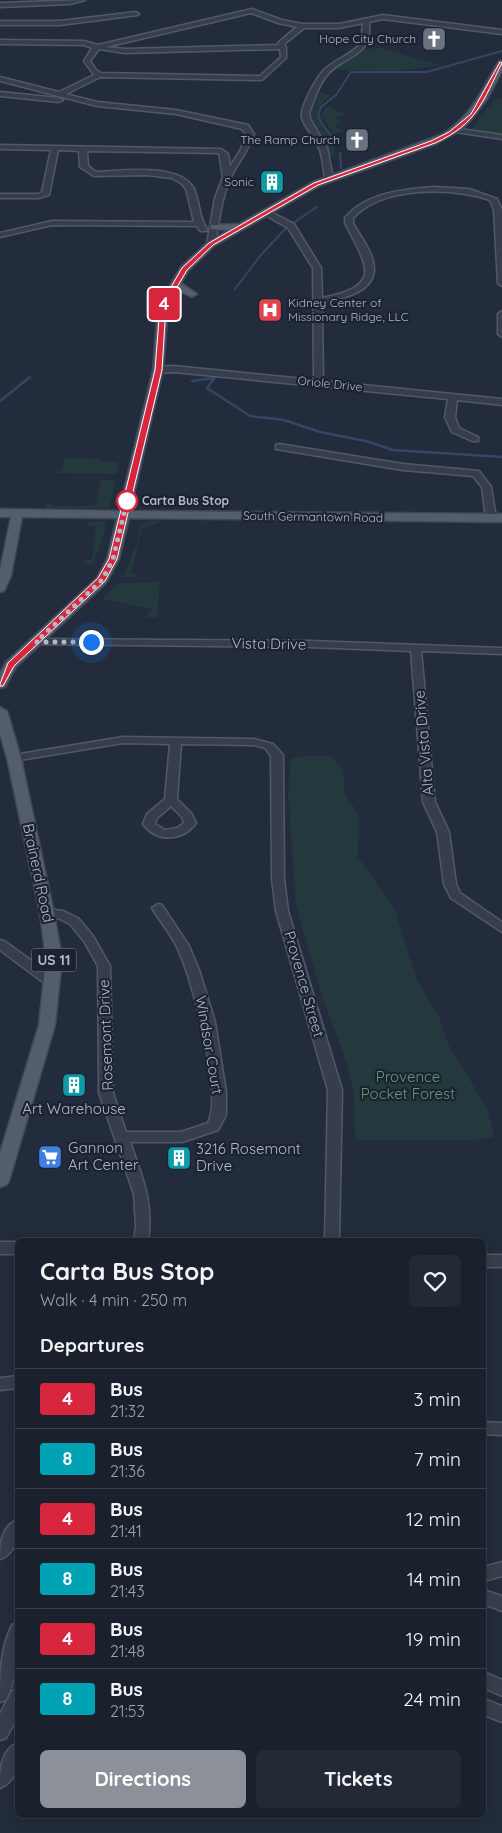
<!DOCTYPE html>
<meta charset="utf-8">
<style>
:root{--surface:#1a212d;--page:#232935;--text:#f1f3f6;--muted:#9fa3aa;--line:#383e49;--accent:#8c9099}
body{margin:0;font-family:Quicksand,sans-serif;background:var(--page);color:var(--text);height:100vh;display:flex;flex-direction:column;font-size:19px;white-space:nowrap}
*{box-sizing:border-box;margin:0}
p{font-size:16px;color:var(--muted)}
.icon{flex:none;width:28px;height:28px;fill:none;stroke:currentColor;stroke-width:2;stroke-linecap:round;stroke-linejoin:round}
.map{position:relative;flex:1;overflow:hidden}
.details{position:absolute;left:15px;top:1238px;width:471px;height:580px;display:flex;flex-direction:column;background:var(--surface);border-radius:8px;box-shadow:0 2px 12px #0003,0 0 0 1px var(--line)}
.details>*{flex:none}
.badge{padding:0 10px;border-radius:4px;font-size:18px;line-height:32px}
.you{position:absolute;width:25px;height:25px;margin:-12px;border:4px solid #fff;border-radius:50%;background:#1a73e8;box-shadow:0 0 0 8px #1a73e833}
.map>.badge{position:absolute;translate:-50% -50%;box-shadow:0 0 0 2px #fff}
h2{padding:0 25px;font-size:19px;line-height:45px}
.round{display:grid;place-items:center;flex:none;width:52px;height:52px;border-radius:8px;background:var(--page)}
.headline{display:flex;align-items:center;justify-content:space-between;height:85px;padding:0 25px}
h1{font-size:24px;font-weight:700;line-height:38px}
.cta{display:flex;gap:10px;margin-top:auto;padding:10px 25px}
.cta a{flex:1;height:58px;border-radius:8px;background:var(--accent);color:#fff;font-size:20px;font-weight:700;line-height:58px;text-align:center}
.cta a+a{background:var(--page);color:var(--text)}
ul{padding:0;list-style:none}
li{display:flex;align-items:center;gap:15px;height:60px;padding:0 25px;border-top:1px solid var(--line)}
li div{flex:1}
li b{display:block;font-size:19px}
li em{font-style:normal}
li .badge{min-width:55px;font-weight:700;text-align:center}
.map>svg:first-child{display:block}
.green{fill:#24393d}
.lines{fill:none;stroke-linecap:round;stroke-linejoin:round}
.stream-far1{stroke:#354664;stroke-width:2}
.stream{stroke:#354664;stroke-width:2.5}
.minor-casing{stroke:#515967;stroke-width:3}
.major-casing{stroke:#3f4755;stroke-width:3}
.minor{fill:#363e4d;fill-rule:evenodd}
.major{fill:#545d6d;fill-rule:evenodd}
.line{fill:#d7263d;stroke:#fff}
.walk{stroke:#b1b9c8;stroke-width:5;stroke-dasharray:0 9}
.stop-dot{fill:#fff;stroke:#d7263d;stroke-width:2.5}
.labels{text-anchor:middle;stroke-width:4.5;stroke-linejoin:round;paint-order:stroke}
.far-poi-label{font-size:12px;fill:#b1b9c8;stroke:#1b2331;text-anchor:end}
.far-street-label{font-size:12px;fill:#b1b9c8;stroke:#1b2331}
.far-stop-label{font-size:12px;font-weight:bold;fill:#b1b9c8;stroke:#1b2331;text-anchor:start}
.shield{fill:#1b2331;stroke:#848c9b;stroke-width:1}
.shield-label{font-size:14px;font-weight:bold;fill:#b1b9c8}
.street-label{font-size:15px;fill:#b1b9c8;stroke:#1b2331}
.park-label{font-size:15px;fill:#679a76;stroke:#1b2331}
.poi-label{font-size:15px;fill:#b1b9c8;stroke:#1b2331;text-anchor:start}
</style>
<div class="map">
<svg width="502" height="1833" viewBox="0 0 502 1833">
<rect width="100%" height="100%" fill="#222c3c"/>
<g class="green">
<path d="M381,48L440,65L398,71L333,70L364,49Z"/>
<path d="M320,92L331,96L322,103L316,115L333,141L332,143L334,144L335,156L330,157L323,138L309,118Z"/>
<path d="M495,99H502V135L471,129Z"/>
<path d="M326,106L346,114L335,118L342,122L334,125L344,131L334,134L321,116Z"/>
<path d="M64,458L100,459V462H118L117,474L52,473L62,470Z"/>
<path d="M101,480H116L109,508L46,509V504L49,503L52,506H96Z"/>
<path d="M164,520L142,529L131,574L139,575L136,577H123L138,540L140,525L147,521Z"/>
<path d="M104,521L106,524L99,549L92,565H85L84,560H92L96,526L88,525V522Z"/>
<path d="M160,582L157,618L145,617L152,609L103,599L119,583Z"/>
<path d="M307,756H331L343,769L345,794L359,815L358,857L395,910L417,980L440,1019L447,1042L488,1110L494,1137L473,1140H355L354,1094L347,1064L322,996L296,906L288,795L291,758Z"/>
</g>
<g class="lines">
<g class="stream-far1">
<path d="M334,139L322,124L318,115L321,107L336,95L351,72H427L502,51"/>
<path d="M340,153L341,168"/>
<path d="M235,289L260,256L287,227L317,207"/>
</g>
<g class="stream">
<path d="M216,376L207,388L250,416L284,420L320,432L366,441L393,450L502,457"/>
<path d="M192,381L214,378"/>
<path d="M0,401L30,377"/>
</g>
<defs>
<g id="minor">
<path d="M85,0L70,4L0,7V3Z"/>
<path d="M252,9L282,20L302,24H339L383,15L502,30V34L383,19L369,22C372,59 346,53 327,75C318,85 314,101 309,113L310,119L327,148L333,178L329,180L325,178C323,168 323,157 319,148C315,137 305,128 302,118C299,108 317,77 324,70C335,59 352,55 361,43L363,23L339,28H304L284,44L286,47V58L262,80L100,77L66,94L97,102L176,110L248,125L254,134C248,152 237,163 230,179C221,200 219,222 215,244L211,246L207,244L215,198L223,177L219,153L87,151L88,166L96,172C121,171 180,162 194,189C200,202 198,216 207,229L206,231H200L197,226L52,225L0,237V233L52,221L194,222L186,189L181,183L172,178L146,175L94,176L80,167L79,151L58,150L49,195L39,198H0V194H38L42,192L51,150L0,149V145L221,149L228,154L230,167L241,149L246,134L242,129L176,114L97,106L0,81V77L59,92L94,75L84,61L92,48L84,45L0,44V40L84,41L98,45ZM251,13L278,23L297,27L279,42L277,45L125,49L106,47ZM99,49L125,53L280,49L281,57L260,76L101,73L96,70L90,61Z"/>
<path d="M136,12L139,14L138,15L60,25H0V21H60Z"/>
<path d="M0,92L59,98L63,100L59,102L0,96Z"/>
<path d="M453,128L502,135V139L456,132L452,130Z"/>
<path d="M434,187L469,189L497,199L502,210V286L498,284L494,210L490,200C451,187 383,186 353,218V223C359,235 368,245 372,258C383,290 346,298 322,303L323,381L502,399V405L457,400L455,417L459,428L478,437V441H472L452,432L445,417L448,399L174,372L158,373L154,370L158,367L174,366L314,380L313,268L288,228L262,213L269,211L294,224L321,268L322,298C384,286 367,266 345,223V218C365,193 404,189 434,187Z"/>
<path d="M502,311V337L498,334V314Z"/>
<path d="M279,444L403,464L479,471L491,487L496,518L491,521L486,518L482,487L473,476L403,470L276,449V445Z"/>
<path d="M36,639L310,641L502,648V654L421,651L435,802L449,832L456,884L460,893L502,922V932L451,898L444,884L437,832L423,802L411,651L310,647L32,644L31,642Z"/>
<path d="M123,737L254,739L273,744L283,755L284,879L288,911L342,1090L339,1240H325L328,1090L276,911L272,879L271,756L265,748L254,745L181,744L177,799L191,813L196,823C183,841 157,843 143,824L147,814L165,799L170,744L123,743L14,761L8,758L14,755ZM171,806L182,817L184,823L177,828L165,830L155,824L157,818Z"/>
<path d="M158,904L162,905L189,946L199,970L215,1022L226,1092V1115L218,1130L182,1142H130C142,1177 154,1202 148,1240H134L136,1226L134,1194L99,1093L98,966L84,941L70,924L60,919L43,916L41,913L47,909L63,911L78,918L93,936L110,966L113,1093L126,1132H181L208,1123C223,1094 192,977 177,947C170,933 160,921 152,908Z"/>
<path d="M0,940L4,941L57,979L58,982L57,985H47L0,950Z"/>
<rect x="0" y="1242" width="18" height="12"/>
<rect x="484" y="1255" width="18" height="12"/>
<path d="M18,1376V1388L0,1390V1378Z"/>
<path d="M484,1422L502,1423V1435L484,1434Z"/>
<path d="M18,1520C18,1535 17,1553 0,1559C0,1544 1,1526 18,1520Z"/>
<path d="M502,1562V1576L484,1581V1567Z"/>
<path d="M484,1590L502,1596V1611L484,1604Z"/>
<path d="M18,1623C18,1649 18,1675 6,1700L0,1702C0,1675 0,1650 12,1625Z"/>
<path d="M484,1672L502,1680V1696L484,1688Z"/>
<path d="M18,1689V1716L6,1738L0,1740V1714L12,1691Z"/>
<path d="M484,1699L502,1706V1722L484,1715Z"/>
<path d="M18,1743C18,1760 19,1780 0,1788C0,1771 0,1750 18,1743Z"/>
</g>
<g id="major">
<path d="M499,61H502V71L487,99L470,121L461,130L436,144L319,186L214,246L188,271L181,283L197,294L192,297L177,290L168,306L163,370L130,511L502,514V522L129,518L119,559L106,583L16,667L5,687L0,688V673L6,662L97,578L107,559L117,518L22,517L11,576L4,591L0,592V570L11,517H0V509L119,511L153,370L158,306L181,267L208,242L229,230L211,229V225L239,224L313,182L443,134C473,114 481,91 499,61Z"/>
<path d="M0,707L7,711L21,758L54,913L62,959L55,1025L9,1181L6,1185L0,1187V1153L39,1025L46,959L40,913L7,758L0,734Z"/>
</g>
</defs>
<use href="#minor" class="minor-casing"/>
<use href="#major" class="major-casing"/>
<use href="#minor" class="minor"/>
<use href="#major" class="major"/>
</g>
<path class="line" d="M500,62L502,63C483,101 477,124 435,143L318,185L213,245L187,270L166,306L162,370L117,559L105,581L14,666L3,686H0V684L8,663L98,578L109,559L155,370L160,306L182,268L209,243L314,183L431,141L449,132L471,114Z"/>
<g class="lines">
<path class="walk" d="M91,642H36L102,580L113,559L127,501"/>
</g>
<defs>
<symbol id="church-square" viewBox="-11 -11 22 22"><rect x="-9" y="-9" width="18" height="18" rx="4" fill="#6b7280" stroke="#1b2331"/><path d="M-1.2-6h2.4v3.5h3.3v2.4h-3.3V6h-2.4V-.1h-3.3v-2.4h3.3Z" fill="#fff"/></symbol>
<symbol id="building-square" viewBox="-11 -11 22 22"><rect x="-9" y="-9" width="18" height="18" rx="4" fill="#0f9aa8" stroke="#1b2331"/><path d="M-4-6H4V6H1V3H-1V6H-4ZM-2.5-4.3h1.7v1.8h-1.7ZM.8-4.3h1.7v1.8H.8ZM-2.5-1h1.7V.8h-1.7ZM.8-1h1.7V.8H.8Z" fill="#fff"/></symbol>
<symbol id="hospital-square" viewBox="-11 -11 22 22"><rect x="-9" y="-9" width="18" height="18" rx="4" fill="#e0444e" stroke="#1b2331"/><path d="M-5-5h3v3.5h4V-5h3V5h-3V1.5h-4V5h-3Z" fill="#fff"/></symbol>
<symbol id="supermarket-square" viewBox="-11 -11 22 22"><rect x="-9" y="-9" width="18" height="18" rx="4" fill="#3f7fe0" stroke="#1b2331"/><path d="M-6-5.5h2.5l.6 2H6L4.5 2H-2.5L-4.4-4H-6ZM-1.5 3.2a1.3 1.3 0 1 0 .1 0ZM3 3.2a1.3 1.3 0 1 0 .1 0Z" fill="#fff"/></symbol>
</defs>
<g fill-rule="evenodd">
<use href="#church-square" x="420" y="25" width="28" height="28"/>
<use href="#church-square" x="343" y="126" width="28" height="28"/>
<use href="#building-square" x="258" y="168" width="28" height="28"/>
<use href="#hospital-square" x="256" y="296" width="28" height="28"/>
<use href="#building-square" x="60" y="1071" width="28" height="28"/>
<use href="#supermarket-square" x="36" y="1143" width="28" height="28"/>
<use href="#building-square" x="165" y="1144" width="28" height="28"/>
</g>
<circle class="stop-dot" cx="127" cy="501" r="10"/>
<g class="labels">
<g class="far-poi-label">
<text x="416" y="43">Hope City Church</text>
<text x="340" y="144">The Ramp Church</text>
<text x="254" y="186">Sonic</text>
<text x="288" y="307" text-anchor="start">Kidney Center of<tspan x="288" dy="14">Missionary Ridge, LLC</tspan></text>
</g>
<g class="far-street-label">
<text transform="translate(330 384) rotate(6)" y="4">Oriole Drive</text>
<text transform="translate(313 517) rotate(1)" y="4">South Germantown Road</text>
</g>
<g class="far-stop-label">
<text x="142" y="505">Carta Bus Stop</text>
</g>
<rect class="shield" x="31.5" y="948.5" width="45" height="23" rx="4"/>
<g class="shield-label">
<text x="54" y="965">US 11</text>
</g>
<g class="street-label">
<text transform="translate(269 644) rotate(1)" y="5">Vista Drive</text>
<text transform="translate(424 743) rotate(-95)" y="5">Alta Vista Drive</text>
<text transform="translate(38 873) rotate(78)" y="5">Brainerd Road</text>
<text transform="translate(304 984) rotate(74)" y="5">Provence Street</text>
<text transform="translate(106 1035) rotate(-92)" y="5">Rosemont Drive</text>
<text transform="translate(209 1045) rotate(80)" y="5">Windsor Court</text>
</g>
<g class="park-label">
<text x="408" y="1082">Provence<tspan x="408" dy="17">Pocket Forest</tspan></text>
</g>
<g class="poi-label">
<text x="74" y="1114" text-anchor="middle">Art Warehouse</text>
<text x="68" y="1153">Gannon<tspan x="68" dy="17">Art Center</tspan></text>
<text x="196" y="1154">3216 Rosemont<tspan x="196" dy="17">Drive</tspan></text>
</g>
</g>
</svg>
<div class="you" style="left:91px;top:642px"></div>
<b class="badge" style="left:164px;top:304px;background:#d7263d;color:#fff">4</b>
<section class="details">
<div class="headline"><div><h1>Carta Bus Stop</h1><p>Walk · 4 min · 250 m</p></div><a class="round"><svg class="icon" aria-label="heart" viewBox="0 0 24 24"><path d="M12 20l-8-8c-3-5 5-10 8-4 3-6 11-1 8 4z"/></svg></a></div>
<h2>Departures</h2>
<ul>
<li><span class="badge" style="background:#d7263d;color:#fff">4</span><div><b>Bus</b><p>21:32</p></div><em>3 min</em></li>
<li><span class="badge" style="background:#00a3b4;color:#fff">8</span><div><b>Bus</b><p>21:36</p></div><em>7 min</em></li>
<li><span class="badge" style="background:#d7263d;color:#fff">4</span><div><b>Bus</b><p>21:41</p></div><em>12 min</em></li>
<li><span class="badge" style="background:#00a3b4;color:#fff">8</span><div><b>Bus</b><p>21:43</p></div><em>14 min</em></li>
<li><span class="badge" style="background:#d7263d;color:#fff">4</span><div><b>Bus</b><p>21:48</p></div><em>19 min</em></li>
<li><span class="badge" style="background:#00a3b4;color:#fff">8</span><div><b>Bus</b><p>21:53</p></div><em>24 min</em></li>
</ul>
<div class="cta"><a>Directions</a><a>Tickets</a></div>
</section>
</div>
